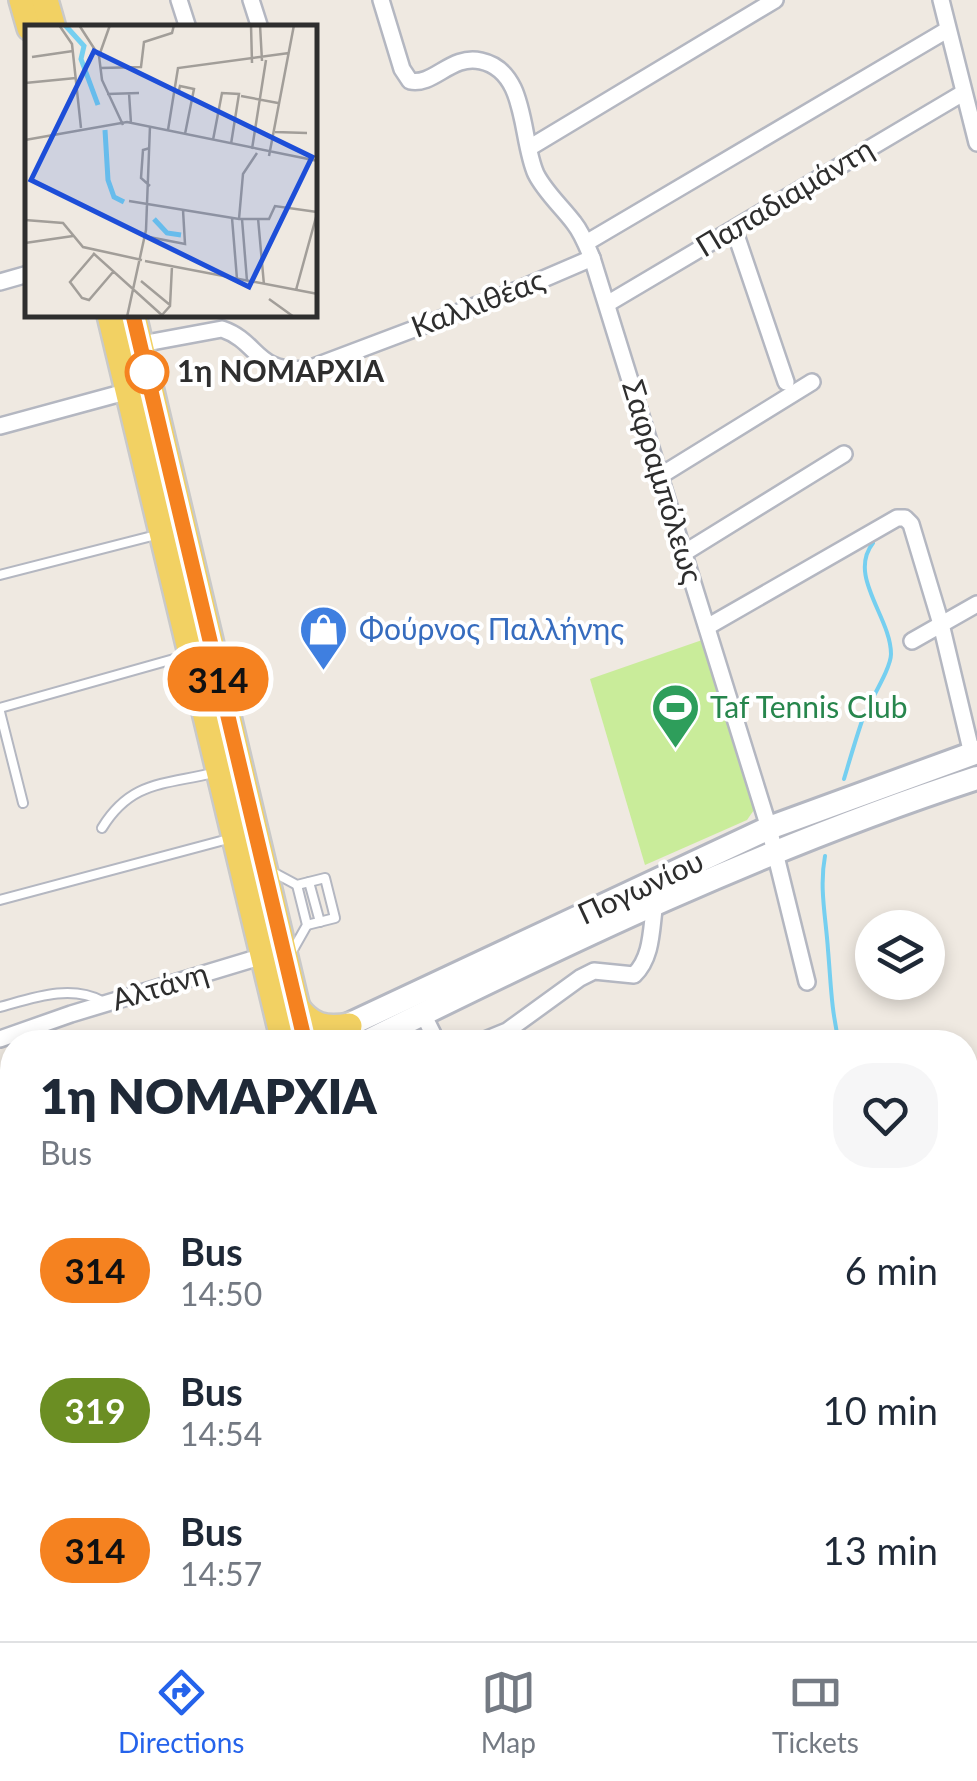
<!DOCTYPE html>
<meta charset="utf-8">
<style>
:root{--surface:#fff;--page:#f6f6f7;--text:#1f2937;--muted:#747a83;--line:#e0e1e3;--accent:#2563eb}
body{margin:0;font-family:Lato,sans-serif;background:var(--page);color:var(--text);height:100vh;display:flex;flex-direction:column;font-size:38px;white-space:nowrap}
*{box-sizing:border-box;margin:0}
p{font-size:32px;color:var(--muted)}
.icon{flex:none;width:55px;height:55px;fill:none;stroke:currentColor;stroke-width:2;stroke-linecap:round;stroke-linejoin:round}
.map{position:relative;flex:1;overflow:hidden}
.sheet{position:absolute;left:0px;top:1030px;width:978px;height:612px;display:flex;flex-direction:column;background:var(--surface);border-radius:40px 40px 0 0;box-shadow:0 5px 15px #0003}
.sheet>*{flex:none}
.badge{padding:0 20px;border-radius:32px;font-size:35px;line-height:65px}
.fabs{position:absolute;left:855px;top:910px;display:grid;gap:20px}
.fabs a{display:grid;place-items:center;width:90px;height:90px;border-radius:50%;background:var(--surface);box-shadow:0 5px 15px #0003;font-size:50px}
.map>.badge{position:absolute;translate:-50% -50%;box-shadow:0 0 0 5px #fff}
.round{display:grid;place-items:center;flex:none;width:105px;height:105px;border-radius:40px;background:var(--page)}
.headline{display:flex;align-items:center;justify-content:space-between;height:170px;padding:0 40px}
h1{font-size:48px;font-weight:800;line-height:75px}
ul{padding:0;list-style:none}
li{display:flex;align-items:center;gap:30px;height:140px;padding:0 40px}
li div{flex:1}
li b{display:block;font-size:38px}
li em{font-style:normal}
li .badge{min-width:110px;font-weight:700;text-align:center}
.dock{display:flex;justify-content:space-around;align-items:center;height:140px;border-top:2px solid var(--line);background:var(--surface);font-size:28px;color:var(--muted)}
.dock a{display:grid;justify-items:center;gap:5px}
.dock .selected{color:var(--accent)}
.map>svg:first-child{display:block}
.pitch{fill:#c9ec9a}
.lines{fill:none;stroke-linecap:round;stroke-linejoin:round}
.stream{stroke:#75cff0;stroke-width:4}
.lane-casing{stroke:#b4b7c1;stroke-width:12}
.street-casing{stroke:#b4b7c1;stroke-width:20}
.secondary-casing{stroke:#b4b7c1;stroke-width:28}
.primary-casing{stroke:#c9c9c9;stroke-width:30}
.path{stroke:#c9c9c9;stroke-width:2.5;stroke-dasharray:8 5;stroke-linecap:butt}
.lane{stroke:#fff;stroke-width:8}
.street{stroke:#fff;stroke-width:15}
.secondary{stroke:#fff;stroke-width:22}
.primary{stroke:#f2d163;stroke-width:25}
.line-casing{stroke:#fff;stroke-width:22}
.line{stroke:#f58220;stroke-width:15}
.stop-dot{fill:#fff;stroke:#f58220;stroke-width:5}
.labels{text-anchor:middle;stroke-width:8;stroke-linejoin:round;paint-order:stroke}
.street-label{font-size:30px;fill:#2e2e2e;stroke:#fff}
.stop-label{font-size:30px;font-weight:bold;fill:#2e2e2e;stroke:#fff;text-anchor:start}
.shop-label{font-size:30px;fill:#366cbe;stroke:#fff;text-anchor:start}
.leisure-label{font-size:30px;fill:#27864d;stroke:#fff;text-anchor:start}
.inset-river{fill:none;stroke:#75cff0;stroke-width:5}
.inset-road{fill:none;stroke:#a29e99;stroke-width:2.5}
.view{fill:#1d4ed8;fill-opacity:0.15;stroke:#1d4ed8;stroke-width:5}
.inset-edge{fill:none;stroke:#2e2e2e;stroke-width:5}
</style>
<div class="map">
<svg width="977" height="1641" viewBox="0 0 977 1641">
<rect width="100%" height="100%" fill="#efe9e1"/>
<path class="pitch" d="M705,639L756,807L747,820L645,865L590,679Z"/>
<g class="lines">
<g class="stream">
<path d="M844,779C850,759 856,738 863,718C869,702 891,669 891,654C891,617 847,576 873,543"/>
<path d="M825,856C819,888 826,918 828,950C831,984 831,1008 839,1042"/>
<path d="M130,1641L142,1630"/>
</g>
<defs>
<g id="lane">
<path d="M0,575L160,534"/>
<path d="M0,708L188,655"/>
<path d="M0,712L23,803"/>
<path d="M102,828C131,781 163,785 213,773"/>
<path d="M269,870L297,885L325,878L335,918L307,925"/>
<path d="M309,882L320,922"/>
<path d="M0,900L232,838"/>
<path d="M290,955L307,925L297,885"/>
<path d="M0,1007C33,998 70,984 102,1001"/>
<path d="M589,1630L597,1641"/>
<path d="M566,1641L580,1630"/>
</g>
<g id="street">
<path d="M179,0L188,28"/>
<path d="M251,0L260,28"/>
<path d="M381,0L402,69L410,81C434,86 451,54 481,61C528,71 520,139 536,174C545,192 562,207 574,223C582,233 587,246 592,258L769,828L807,982"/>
<path d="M941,0L977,143"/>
<path d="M529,148L775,0"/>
<path d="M734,229L786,382"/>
<path d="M586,243L947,30"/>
<path d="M0,282L28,274"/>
<path d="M607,304L963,93"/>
<path d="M141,344L222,329C260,342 254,374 308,369L520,289L592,258"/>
<path d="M0,426L129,391"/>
<path d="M660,476L812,382"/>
<path d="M684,553L844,454"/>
<path d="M707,627L897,518H905L911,524L941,624L972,754"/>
<path d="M912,641L977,604"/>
<path d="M423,1014L437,1042"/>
<path d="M0,1039L71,1014L263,956"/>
<path d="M480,1042L507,1031L580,978L594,971L634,975C653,957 651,927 655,902"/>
<path d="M0,1378L12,1403"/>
<path d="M0,1598L12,1596"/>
<path d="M6,1641L13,1630"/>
<path d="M269,1641L291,1630"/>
</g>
<g id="secondary">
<path d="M312,1042L769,828L977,752"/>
<path d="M366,1042C565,943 765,847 977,778"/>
</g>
<g id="primary">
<path d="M22,0L30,28"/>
<path d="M45,0L53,28"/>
<path d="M110,315L284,1042"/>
<path d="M133,315L305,1042"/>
<path d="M296,1006C310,1027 326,1030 349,1026"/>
<path d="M617,1630L625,1641"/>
</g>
</defs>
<use href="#lane" class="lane-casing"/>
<use href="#street" class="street-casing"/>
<use href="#secondary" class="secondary-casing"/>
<use href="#primary" class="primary-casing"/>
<path class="path" d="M965,1168L977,1185"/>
<use href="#lane" class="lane"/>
<use href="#street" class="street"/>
<use href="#secondary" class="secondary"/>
<use href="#primary" class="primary"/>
</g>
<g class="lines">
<defs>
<path id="line" d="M133,315L305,1042"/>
</defs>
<use href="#line" class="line-casing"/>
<use href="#line" class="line"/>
</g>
<defs>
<symbol id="shop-pin" viewBox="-11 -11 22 30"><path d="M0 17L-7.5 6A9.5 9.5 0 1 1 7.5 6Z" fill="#3f7fe0" stroke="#fff"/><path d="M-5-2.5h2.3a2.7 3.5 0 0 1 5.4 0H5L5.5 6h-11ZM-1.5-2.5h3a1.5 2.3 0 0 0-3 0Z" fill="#fff"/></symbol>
<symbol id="stadium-pin" viewBox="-11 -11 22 30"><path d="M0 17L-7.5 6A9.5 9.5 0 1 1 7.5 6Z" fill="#2e9e5b" stroke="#fff"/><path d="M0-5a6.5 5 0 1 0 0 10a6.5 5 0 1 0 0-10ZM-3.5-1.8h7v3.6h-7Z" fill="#fff"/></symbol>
</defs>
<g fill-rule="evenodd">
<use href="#shop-pin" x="296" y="602" width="55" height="75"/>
<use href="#stadium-pin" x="648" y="680" width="55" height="75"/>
</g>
<circle class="stop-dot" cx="147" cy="372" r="20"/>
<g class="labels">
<g class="street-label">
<text transform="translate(785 198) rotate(-31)" y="10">Παπαδιαμάντη</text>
<text transform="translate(478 304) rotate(-21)" y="10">Καλλιθέας</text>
<text transform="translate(662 482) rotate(73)" y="10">Σαφραμπόλεως</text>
<text transform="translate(641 888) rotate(-25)" y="10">Πογωνίου</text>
<text transform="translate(160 987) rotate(-17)" y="10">Αλτάνη</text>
</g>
<g class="stop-label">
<text x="177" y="382">1η ΝΟΜΑΡΧΙΑ</text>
</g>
<g class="shop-label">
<text x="359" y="640">Φούρνος Παλλήνης</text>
</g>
<g class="leisure-label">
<text x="710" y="718">Taf Tennis Club</text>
</g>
</g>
<g transform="translate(25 25)">
<rect width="292" height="292" fill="#efe9e1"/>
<path class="inset-river" d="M40,0L59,21L56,34L73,80M80,105L83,155L89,172L99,177M129,194L142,208L156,210"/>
<path class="inset-road" d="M34,0L47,19L56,103M54,0L74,31M85,0L74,31L77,55L98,100M226,0L227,38M235,0L237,36M7,32L48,26M76,43L116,42L119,17L147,8L149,0M0,58L51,53M104,68L106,98M82,69L114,68M153,69L155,61L169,64L160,109M216,71L253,78M143,105L153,43L264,28M250,107L282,108M0,115L102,97L293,136M188,115L197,68L214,69L206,119M227,124L241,35M244,131L269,0M125,161L116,153L118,125L125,123M104,176L214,194H244L250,181L292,187M207,193L212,254M233,193L239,260M214,194L218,149L232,128M217,194L222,256M0,195L38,198L58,222L117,235M124,212L160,219L158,185M0,218L48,211M68,228L139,292M69,229L45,257L57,273L64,275L88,247M120,236L293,269M116,256L145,280M271,265L293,185M244,274L269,292M137,290L145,281L147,241M102,292L121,205L125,101"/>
<path class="view" d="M69,26L287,132L224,262L6,155Z"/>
<rect width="292" height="292" class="inset-edge"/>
</g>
</svg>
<div class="fabs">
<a><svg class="icon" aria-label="layers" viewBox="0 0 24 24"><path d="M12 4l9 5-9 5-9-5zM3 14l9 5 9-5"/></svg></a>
</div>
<b class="badge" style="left:218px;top:679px;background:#f58220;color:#111">314</b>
<section class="sheet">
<div class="headline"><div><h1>1η ΝΟΜΑΡΧΙΑ</h1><p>Bus</p></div><a class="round"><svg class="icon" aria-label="heart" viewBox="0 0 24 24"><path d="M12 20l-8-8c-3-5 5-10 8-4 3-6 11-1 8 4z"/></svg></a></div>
<ul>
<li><span class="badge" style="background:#f58220;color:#111">314</span><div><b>Bus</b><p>14:50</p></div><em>6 min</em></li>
<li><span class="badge" style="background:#6b8e23;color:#fff">319</span><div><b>Bus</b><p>14:54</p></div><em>10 min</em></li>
<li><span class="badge" style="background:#f58220;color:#111">314</span><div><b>Bus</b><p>14:57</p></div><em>13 min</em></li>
</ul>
</section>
</div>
<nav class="dock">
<a class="selected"><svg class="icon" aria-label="directions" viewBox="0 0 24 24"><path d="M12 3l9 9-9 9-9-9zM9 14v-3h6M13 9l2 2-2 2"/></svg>Directions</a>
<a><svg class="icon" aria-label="map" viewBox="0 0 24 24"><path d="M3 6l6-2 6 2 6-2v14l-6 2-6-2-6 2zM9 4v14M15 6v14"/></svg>Map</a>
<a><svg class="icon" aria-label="tickets" viewBox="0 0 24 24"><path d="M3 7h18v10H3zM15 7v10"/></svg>Tickets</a>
</nav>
